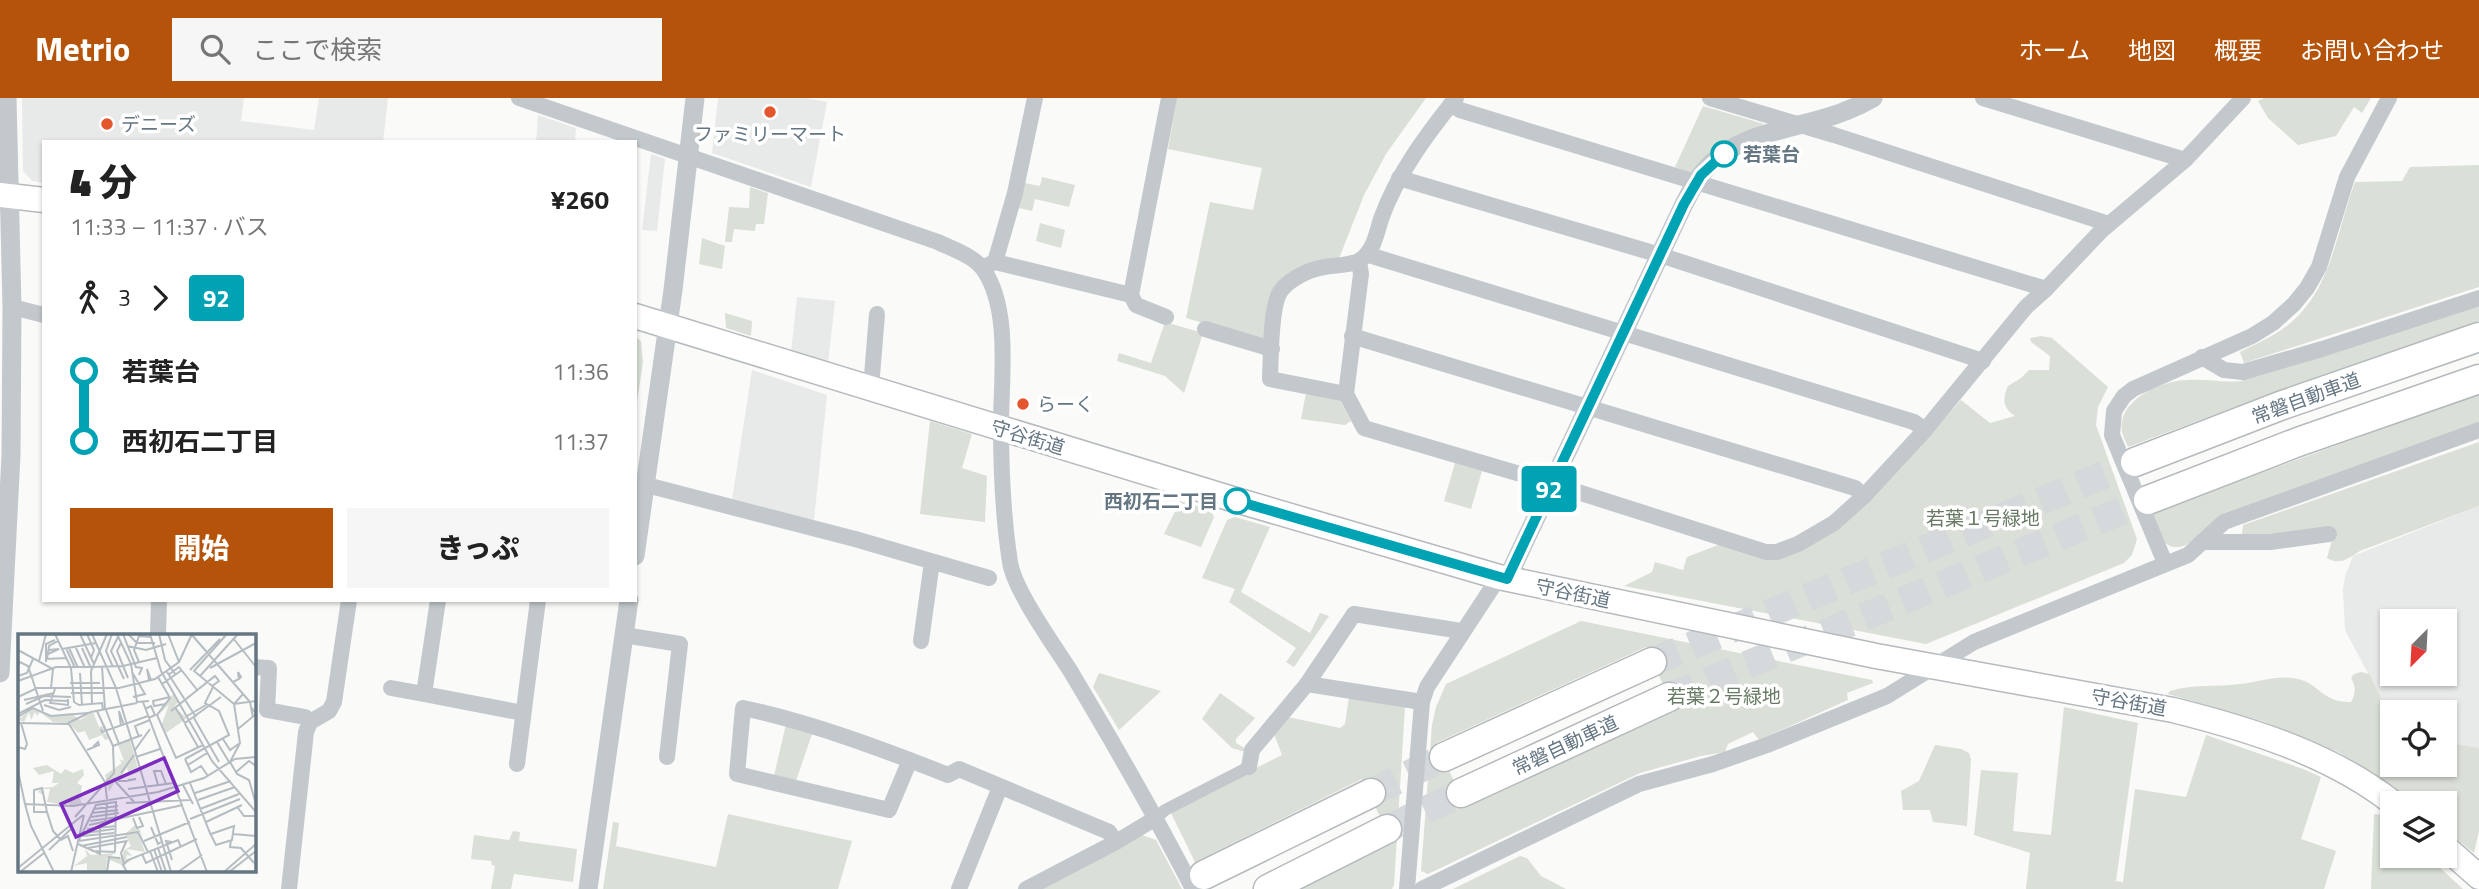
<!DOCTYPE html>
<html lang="ja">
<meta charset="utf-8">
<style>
:root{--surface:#fff;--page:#f6f6f6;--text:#222;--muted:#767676;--accent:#b45309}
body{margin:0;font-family:"Titillium Web","Noto Sans JP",sans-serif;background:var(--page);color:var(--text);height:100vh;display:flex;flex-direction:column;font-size:26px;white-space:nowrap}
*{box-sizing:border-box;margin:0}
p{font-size:23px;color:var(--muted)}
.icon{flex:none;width:38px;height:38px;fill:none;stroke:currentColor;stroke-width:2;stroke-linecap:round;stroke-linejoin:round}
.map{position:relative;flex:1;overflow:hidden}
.side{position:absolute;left:42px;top:42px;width:595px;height:462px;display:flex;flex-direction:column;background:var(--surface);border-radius:0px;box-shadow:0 2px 5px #0004}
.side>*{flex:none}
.badge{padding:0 14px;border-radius:5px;font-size:24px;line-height:46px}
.needle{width:46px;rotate:204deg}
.fabs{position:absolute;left:2380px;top:511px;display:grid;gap:14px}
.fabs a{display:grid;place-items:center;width:77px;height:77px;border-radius:0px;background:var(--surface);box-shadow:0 2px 5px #0004;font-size:35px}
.map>.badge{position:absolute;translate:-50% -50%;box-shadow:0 0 0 4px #fff}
.legs{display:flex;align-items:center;gap:10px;height:77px;padding:0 28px;font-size:23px}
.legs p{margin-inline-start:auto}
.headline{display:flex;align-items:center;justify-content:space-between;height:119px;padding:0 28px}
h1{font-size:38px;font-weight:800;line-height:52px}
.cta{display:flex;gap:14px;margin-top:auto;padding:14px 28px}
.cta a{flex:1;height:80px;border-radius:0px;background:var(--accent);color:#fff;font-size:28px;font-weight:800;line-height:80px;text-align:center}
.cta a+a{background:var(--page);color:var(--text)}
ul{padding:0 28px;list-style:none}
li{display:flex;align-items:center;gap:24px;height:70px;font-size:26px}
li i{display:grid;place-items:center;width:10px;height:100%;margin:0 9px;background:currentColor}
li i::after{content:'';width:18px;height:18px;margin:-9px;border:5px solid;border-radius:50%;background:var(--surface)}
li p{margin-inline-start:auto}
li:first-child i{background:linear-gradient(#0000 50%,currentColor 0)}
li:last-child i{background:linear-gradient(currentColor 50%,#0000 0)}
header{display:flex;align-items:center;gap:42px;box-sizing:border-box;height:98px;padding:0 35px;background:var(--accent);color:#fff}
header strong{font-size:33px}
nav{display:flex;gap:38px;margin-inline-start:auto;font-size:24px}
.search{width:490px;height:63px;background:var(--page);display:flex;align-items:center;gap:18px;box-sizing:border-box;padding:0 24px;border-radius:0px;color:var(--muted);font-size:26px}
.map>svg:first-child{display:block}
.built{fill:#e8e9e9;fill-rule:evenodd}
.green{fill:#dadfd7;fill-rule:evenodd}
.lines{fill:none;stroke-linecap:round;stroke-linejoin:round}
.motorway-tunnel{stroke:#d5d9db;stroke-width:28;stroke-dasharray:28 14;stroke-linecap:butt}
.primary-casing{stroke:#b5babe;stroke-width:27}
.motorway-casing{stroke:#b4b9bd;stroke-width:31}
.pedestrian{stroke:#c3c8cc;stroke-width:12}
.minor{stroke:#c3c8cc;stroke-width:16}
.tertiary{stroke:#c3c8cc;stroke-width:19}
.primary{stroke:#fff;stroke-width:24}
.motorway{stroke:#fff;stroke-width:28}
.line-1-casing{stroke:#fff;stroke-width:16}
.line-1{stroke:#00a3b4;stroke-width:10}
.poi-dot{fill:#e4572e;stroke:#fff;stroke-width:2.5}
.stop-1-dot{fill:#fff;stroke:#00a3b4;stroke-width:3.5}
.labels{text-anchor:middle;stroke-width:7;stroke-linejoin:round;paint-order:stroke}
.poi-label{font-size:19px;fill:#657683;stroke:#fff;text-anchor:start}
.stop-label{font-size:19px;font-weight:bold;fill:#657683;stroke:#fff;text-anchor:start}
.street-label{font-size:19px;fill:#657683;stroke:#fff}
.park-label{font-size:19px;fill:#687a64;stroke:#fff}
.inset-road{fill:none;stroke:#b5bdc2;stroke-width:2}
.view{fill:#7b2cbf;fill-opacity:0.15;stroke:#7b2cbf;stroke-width:3.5}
.inset-edge{fill:none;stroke:#657683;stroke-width:3.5}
</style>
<header>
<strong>Metrio</strong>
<div class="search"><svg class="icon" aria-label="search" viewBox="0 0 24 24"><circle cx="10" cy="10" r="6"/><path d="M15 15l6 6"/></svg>ここで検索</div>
<nav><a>ホーム</a><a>地図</a><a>概要</a><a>お問い合わせ</a></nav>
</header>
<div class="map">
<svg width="2479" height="791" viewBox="0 0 2479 791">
<rect width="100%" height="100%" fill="#fafaf8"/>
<g class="built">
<path d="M22,0H244L241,23L314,32L319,0H388L383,44H44V85L32,83L23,73Z"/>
<path d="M718,0H806L827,4L811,89L712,55Z"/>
<path d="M538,17L576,30L575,44H536Z"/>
<path d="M651,56L665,61L657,133L642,132Z"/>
<path d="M797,199L835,203L828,266L791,255Z"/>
<path d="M752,272L827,297L814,422L732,402Z"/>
<path d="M2479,408V650L2445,644V614H2392V633L2382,602L2345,532L2343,492L2345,478L2353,458ZM2392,523H2445V576H2392Z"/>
</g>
<g class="green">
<path d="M1177,0H1426L1386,56L1364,97L1338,163L1296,174L1268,244L1186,220L1210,104L1253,112L1262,70L1168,51Z"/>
<path d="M2264,0H2371L2362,15L2354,9L2336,38L2298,47L2268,20L2258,3Z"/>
<path d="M1703,8L1764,26L1726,45L1696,77L1675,69Z"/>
<path d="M2479,67V189L2244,265L2240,254C2253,247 2266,242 2278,234C2331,201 2335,137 2355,84L2402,83L2410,69Z"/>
<path d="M1042,79L1075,87L1069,109L1035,101L1032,113L1019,110L1025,85L1040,88Z"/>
<path d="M750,89L768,95L764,126H756L755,133L734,131L732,144H725L729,109L749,110Z"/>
<path d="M1040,125L1065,132L1061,150L1036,143Z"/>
<path d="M702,140L725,148L722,171L699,166Z"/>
<path d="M2479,206V223L2277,293L2128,349C2126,344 2123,338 2122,334C2116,302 2163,282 2188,282C2206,281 2223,285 2242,283V281Z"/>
<path d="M725,215L752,223L751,238L726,230Z"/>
<path d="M1165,224L1203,235L1184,295L1165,278L1117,263L1119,255L1151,265Z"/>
<path d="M2041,238L2052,240L2108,289L2098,309L2096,327L2137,441L2132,457L2124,465L1926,546L1624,488L1652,474L1655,464L1683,472L1687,459L1718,447L1784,459L1923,345L1961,302L1990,325L2015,318C2003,311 2002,300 2008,288L2021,280L2029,272H2049L2050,258L2031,244L2030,240Z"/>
<path d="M636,239L641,243L643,264L635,318Z"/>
<path d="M1306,295L1340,303L1351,323L1345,327L1301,321Z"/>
<path d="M2479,296V330L2212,426C2198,437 2183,458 2165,445L2152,414Z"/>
<path d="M930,323L972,336L962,370L987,378L985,424L920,416Z"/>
<path d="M2479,344V408L2360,453C2349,460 2340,468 2327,460L2332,442L2242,436L2243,427Z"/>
<path d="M1455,365L1482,373L1471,411L1444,403Z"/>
<path d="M1180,403L1211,412L1214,419L1201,449L1164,436Z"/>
<path d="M1235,419L1270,429L1241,494L1310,535L1320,515L1329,518L1294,569L1286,564L1296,550L1229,504L1235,491L1202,480L1227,422Z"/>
<path d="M1581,523L1872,582L1873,585L1847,595L1848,602L1759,642L1753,634L1728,646L1725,654L1701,658L1640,675L1428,776L1421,773L1432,627L1436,609L1446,586ZM1646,549L1675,613L1466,708L1436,645Z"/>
<path d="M2361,574L2369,576L2382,602L2392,633V667H2445V644L2479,650V733L2474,755L2445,732V705H2413L2374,675L2338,654L2262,623L2168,596L2170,593C2193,586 2215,589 2239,586C2260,584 2278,576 2298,581C2318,585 2323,605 2351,604C2356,595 2356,589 2351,580L2354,576Z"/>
<path d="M1099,575L1161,593L1119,632L1093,589Z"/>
<path d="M1220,595L1255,620L1236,641V645L1246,651L1245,654L1232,650L1202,621Z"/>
<path d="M1349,599L1405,608L1394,787L1392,791H1299L1392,744L1362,681L1195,764L1170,713L1282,657L1274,636L1288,619L1340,630L1345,626Z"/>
<path d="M2064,609L2138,625L2116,783L2123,784L2135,691L2186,699L2206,637L2303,671L2321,679L2301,741L2336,753L2324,791H2026L2030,755L1974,737L1981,672L2018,675L2013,733L2051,737Z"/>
<path d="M786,626L812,636L796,683L774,678Z"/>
<path d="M1935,647L1961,651L1969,655L1971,661L1967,728L1933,724L1930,712H1903L1901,693L1919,683Z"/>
<path d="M728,716L852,743L838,791H603L613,724L619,725L616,748L716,769Z"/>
<path d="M2374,716L2382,717L2392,725V758H2427L2463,791H2371Z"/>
<path d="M513,733L520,734L519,743L577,751L573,784L514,776L511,791H491L495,768L492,767L491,763L471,761L474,737L509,742Z"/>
<path d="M1142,737L1156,742L1182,791H1037Z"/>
<path d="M1520,758L1527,760L1541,778L1566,791H1453Z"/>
</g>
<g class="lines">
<g class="motorway-tunnel">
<path d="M1652,564L2135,364"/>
<path d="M1669,599L2148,402"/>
<path d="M1371,695L1444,659"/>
<path d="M1387,731L1461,695"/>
</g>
<defs>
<g id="primary">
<path d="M0,97L44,102"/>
<path d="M635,218L1229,400L1499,479L1876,558L2173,612C2249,631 2331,656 2393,705"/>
<path d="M2445,749L2479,779"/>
</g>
<g id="motorway">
<path d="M2135,364L2280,308L2479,239"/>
<path d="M2148,402L2298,344L2479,281"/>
<path d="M1444,659L1652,564"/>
<path d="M1461,695L1669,599"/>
<path d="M1204,777L1371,695"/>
<path d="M1268,791L1387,731"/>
</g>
</defs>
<use href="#primary" class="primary-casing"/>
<use href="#motorway" class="motorway-casing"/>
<path class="pedestrian" d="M1156,720L1165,712L1249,669"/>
<g class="minor">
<path d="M519,0L938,144C952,151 974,158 983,171C1011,210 1001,281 1001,327C1001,372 1003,419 1010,464C1014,492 1054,547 1071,574C1114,646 1155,717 1193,791"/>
<path d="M1456,0C1427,36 1397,76 1381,121C1376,137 1374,153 1359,163L1361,176L1346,296L1364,330L1537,381L1766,454H1777L1798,446L1834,425L1864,398L1925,332L2026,209L2046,191L2101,133L2185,62L2243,0"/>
<path d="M1710,0L1834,37L2109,126"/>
<path d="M1983,0L2185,62"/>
<path d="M1451,6L1460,12L2046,191"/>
<path d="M1399,80L1660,157L1983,263"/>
<path d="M1369,157L1914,324L1925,332"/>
<path d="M995,164L1015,95L1035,0"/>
<path d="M988,167L995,164L1131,197"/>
<path d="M12,209L44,217"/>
<path d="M1166,219L1136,207L1131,197L1169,0"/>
<path d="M1205,231L1272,251"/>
<path d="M1352,238L1855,390L1864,398"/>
<path d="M2202,259L2224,272L2243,274L2322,251L2479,200"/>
<path d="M871,290L877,216"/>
<path d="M1346,296L1270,281C1271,261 1270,210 1280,194C1286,184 1304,174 1316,171C1331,166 1345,169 1359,163"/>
<path d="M635,384L855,441L989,480"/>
<path d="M2202,444H2270L2329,436"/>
<path d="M2165,465L2112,337L2114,313L2124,298L2133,291L2252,238L2273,225L2294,206L2307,190L2319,169L2347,79L2389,0"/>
<path d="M438,502L424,596L523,615"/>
<path d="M158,537L159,502"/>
<path d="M624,537L680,546L667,659"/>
<path d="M921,543L932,464"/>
<path d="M254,569L269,570L267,612L305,619L310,624L329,613L334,604L349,502"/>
<path d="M1307,586L1422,604"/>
<path d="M391,590L424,596"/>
<path d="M910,662L889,712L737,676L743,610C813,625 882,651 948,677L959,671L1109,734L1116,744"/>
<path d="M517,666L538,502"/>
<path d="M1249,669L1252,652L1307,586L1354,516L1461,533"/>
<path d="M289,791L306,634L310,624"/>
<path d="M959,791L1000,689"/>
<path d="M1026,791L1116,744L1156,720"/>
<path d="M1407,791L1422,604L1427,589L1499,479"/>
<path d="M1422,791L1639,686L1713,666L1767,647L1887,598L1974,544L2188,457L2224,424L2479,332"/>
</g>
<g class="tertiary">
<path d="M635,458L673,192L695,0"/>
<path d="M1507,481L1684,106C1689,97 1694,86 1700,78C1729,39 1779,33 1822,21C1840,16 1857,9 1873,0"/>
<path d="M0,575L11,357L12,209L7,0"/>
<path d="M588,791L629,502"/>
</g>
<use href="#primary" class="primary"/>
<use href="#motorway" class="motorway"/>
</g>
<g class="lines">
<defs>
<path id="line-1" d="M1237,403L1507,481L1684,106L1701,77L1724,56"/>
</defs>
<use href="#line-1" class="line-1-casing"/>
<use href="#line-1" class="line-1"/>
</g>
<g class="poi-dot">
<circle cx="770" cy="14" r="7"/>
<circle cx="107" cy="26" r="7"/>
<circle cx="1023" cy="306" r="7"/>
</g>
<g class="stop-1-dot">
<circle cx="1724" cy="56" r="12"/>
<circle cx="1237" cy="403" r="12"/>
</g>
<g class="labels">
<g class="poi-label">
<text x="121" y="33">デニーズ</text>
<text x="770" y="43" text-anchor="middle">ファミリーマート</text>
<text x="1037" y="313">らーく</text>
</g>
<g class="stop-label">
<text x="1743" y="63">若葉台</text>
<text x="1218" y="410" text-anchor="end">西初石二丁目</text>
</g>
<g class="street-label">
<text transform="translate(2306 300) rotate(-20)" y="7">常磐自動車道</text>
<text transform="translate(1028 339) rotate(17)" y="7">守谷街道</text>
<text transform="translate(1573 495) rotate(12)" y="7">守谷街道</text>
<text transform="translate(2129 604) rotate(10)" y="7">守谷街道</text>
<text transform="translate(1565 647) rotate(-25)" y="7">常磐自動車道</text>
</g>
<g class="park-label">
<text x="1983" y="427">若葉１号緑地</text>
<text x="1724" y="605">若葉２号緑地</text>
</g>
</g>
<g transform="translate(18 536)">
<rect width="238" height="238" fill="#fafaf8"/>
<path d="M155,60L160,68L156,73L169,84L148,99L144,90L151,70L140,82ZM15,74L33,82L53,79L62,86L75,78L81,93L87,91L89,96H82L93,104L87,106L84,101L71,106L67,97L60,99L51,89L35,88L22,78L19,82L17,78L13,86L11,78L6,88L0,86ZM112,106L121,138L111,142L109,134L99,148L93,144L97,147L91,158L87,141L104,129L101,125L106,127L100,111ZM29,131L43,140L47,135L55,139L65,135L66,141L59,149L64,152L62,163L68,166L62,164L64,170L52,172L49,167L48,171L29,168L32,155H25L26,161L20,158L23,154L35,153L41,149H34L36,137L21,141L15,134ZM117,191L122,196L126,206L122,198L112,200L120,199L127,218L108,215L114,222L109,221L108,225L113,227L104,231L92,226L89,238L91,224L104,223L106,216L113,212L107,200ZM67,215L73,221L98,219L89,224L88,238H69V229L56,232L69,222Z" fill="#dadfd7"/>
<path class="inset-road" d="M37,0L53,34L56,68L61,71L84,69L85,76M62,0L76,30M69,0L76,16L73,24M74,0L98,54L153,238M94,0L88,17L95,33M99,0L113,30L119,68L131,67M105,0L118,33L124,34L121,41M110,0L119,9H137M132,0L143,37L194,127L238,178M141,0L147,26L158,41M150,0L161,28M174,1L232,68L235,83M208,1L176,37L216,70L238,67M100,3L93,17L106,45M215,4L238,33M40,7L31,12L29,25L48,24M103,9L99,17L110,44M109,12L128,16L148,10M48,14L57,34M51,14L60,34M58,14L67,34M64,14L73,34M44,15L78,9M0,16L35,35L33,54M30,20L41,15L31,16M21,27L28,0M28,28V10L37,6M121,28L116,16L121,2L133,3M0,32L2,28L10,32L25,77M75,33L105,32L139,24M84,33L87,75M192,34L238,9M172,36L202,5M114,38L127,60L115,63M149,38L178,83M62,39L64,71M150,41L161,33L180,57M0,42L9,39L15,25M182,42L220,0M140,43L152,64L139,81L158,124L185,111M131,46L129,35L133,46M0,47L38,33H74M215,48L221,45L223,43L220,38L221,45M52,49H82M144,50L164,36M37,55L32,69L50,71V65M53,59H85M225,60L216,70L222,109L212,128L219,140L231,146L238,170M0,63L19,54H101L137,45L161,28L174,0M6,66L36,59M125,68L189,238M8,70L26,62L53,63M74,70L73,37L89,0M148,70L136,72L135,67L152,63M26,71L41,76L53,73M157,73L167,89L203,63M127,75L133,72L137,81L131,84M88,76L101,110M79,77L95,112M153,77L197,42L201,47L194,52M0,80L27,66L50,67M169,82L188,71M0,83L15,74L33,82L70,79M176,84L201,128M0,89L51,90L87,148L89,165M50,89L73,78L119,69M167,90L180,113M103,92L101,77L106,91M83,95L84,98L130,82M220,95L238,80L234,74M121,103L117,92L132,86M205,105L212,116L222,109M199,108L211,128M0,113L7,115L9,110L3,89M69,116L81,111L80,108L75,113M117,116L132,95M118,123L142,115M167,125L211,101L201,77L187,69L195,53M167,125L173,138L183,132L190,142M170,131L189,119M0,137L7,170M218,138L231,127L238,132M103,139L116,121M97,147L116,168M100,147H108L118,145L110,146M172,149L192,199L198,211L214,206L216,192L193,200M140,151L136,137H143L148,150M165,151L175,170M110,155L156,149M177,159L213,147M180,166L217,153M108,169L172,166M220,174L226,182H238M76,175L100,172M182,175L221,160M29,178L24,154L16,156V178H29L35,197L43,206L50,202L55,217M74,179L100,176M57,183L96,139L95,112L124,101M73,183L101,179M115,184L119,194L125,192L121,183M172,185L222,165M72,187L100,183M188,188L224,171M71,191L165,171M133,193L140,210L143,208M69,195L98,192M67,199L96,195M215,200L238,202M64,202L96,199M61,206L78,171L98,168L97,218M213,206L212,213L223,214L236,229M61,207L120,198L130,218M126,207L172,188M154,208L148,207L154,226M60,210L82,220V194L88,185L89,169M63,212L109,203M70,214L109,207M140,214L148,238M136,215L144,238M31,216L54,194M74,217L97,218M132,217L140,238M124,220L128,229L179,205M106,230L103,219L109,206M0,234L65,181M2,238L26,219M36,238L13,192L7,170L55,172L140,158L186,144L217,125L238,123M53,238L66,181M89,238L91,223L102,224M109,238L105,231L110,226L160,206L163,213M160,238L184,221M206,238L238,210M211,238L238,217"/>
<path class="view" d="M146,124L160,157L58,203L43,170Z"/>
<rect width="238" height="238" class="inset-edge"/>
</g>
</svg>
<div class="fabs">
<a><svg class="needle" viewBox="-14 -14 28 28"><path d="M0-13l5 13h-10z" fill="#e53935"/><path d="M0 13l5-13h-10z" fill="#767676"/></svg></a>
<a><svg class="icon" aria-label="locate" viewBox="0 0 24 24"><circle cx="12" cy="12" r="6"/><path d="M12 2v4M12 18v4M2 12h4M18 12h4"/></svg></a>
<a><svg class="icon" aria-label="layers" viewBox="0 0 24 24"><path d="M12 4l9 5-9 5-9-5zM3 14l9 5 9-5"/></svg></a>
</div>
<b class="badge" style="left:1549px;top:391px;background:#00a3b4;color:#fff">92</b>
<section class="side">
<div class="headline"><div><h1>4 分</h1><p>11:33 – 11:37 · バス</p></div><b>¥260</b></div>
<div class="legs"><svg class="icon" aria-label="walk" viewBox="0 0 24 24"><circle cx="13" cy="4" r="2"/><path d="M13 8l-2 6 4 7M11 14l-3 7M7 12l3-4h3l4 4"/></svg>3<svg class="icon" aria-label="forward" viewBox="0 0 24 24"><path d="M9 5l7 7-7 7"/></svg><b class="badge" style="background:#00a3b4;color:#fff">92</b></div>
<ul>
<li><i style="color:#00a3b4"></i><b>若葉台</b><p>11:36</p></li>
<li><i style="color:#00a3b4"></i><b>西初石二丁目</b><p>11:37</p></li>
</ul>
<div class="cta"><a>開始</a><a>きっぷ</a></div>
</section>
</div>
